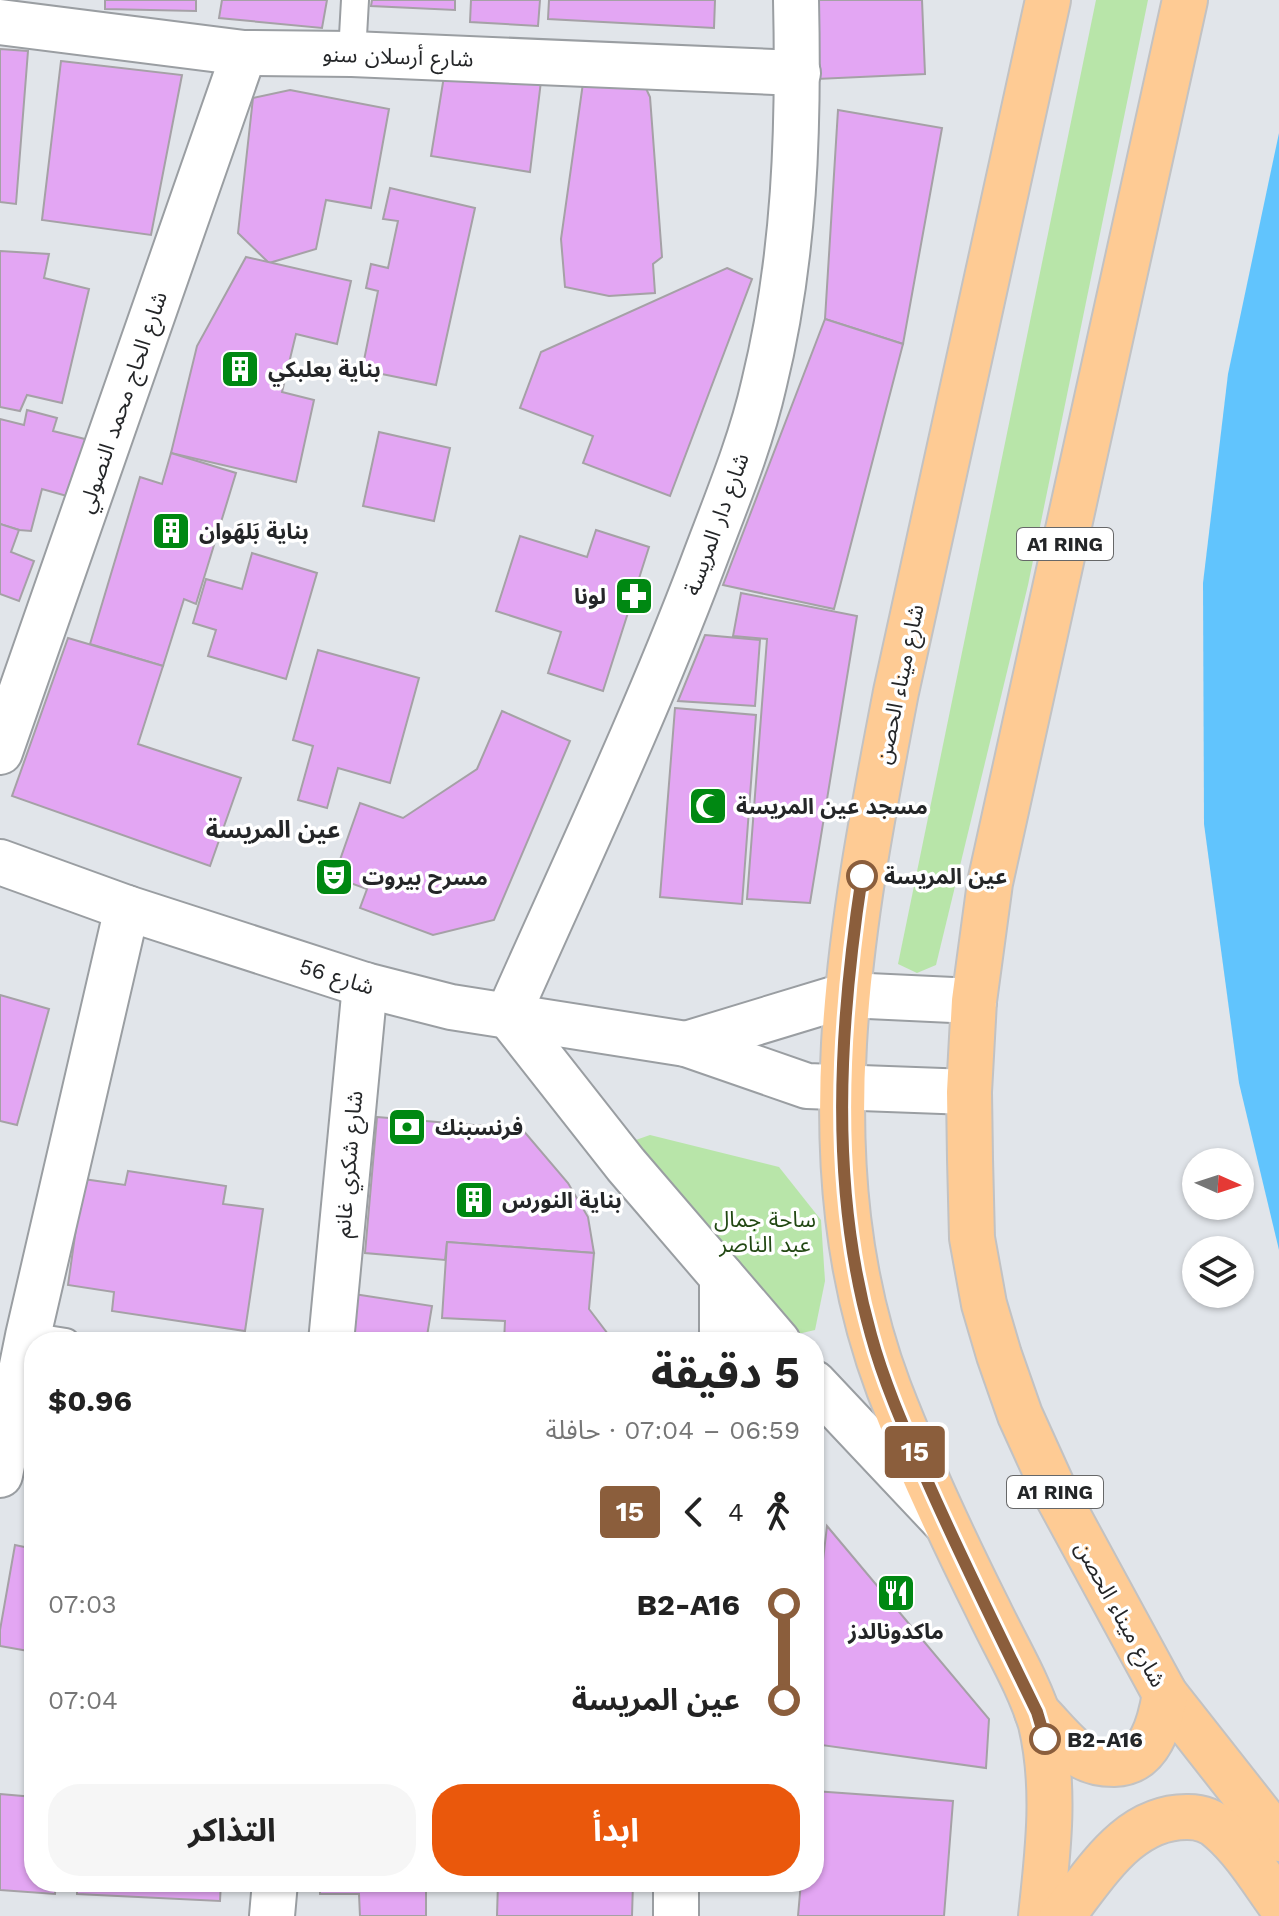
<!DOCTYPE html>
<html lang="ar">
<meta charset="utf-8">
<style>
:root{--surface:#fff;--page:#f6f6f6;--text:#222;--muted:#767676;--accent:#ea580c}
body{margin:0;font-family:"Work Sans","Noto Sans Arabic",sans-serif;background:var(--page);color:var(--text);direction:rtl;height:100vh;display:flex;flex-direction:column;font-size:30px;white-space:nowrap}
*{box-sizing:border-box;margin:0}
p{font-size:26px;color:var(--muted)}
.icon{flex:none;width:44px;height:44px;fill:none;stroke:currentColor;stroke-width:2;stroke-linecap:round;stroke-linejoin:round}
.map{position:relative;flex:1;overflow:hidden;direction:ltr}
.details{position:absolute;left:24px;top:1332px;width:800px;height:560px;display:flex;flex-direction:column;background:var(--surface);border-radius:32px;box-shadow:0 2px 6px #0004;direction:rtl}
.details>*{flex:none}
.badge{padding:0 16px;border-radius:6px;font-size:28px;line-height:52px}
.needle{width:52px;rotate:93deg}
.buttons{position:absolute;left:1182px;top:1148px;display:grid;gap:16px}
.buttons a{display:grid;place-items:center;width:72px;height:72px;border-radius:50%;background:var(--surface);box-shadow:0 2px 6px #0004;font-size:40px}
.map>.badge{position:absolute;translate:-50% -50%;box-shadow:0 0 0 4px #fff}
.legs{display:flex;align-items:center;gap:12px;height:88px;padding:0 24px;font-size:26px}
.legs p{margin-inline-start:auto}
.headline{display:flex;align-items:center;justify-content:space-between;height:136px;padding:0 24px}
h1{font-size:44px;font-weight:700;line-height:60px}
.primary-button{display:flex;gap:16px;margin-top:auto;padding:16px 24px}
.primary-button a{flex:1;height:92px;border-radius:32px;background:var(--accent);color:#fff;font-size:32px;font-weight:700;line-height:92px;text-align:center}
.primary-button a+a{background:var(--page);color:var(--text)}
ul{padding:0 24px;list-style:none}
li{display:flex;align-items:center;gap:28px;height:96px;font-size:30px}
li i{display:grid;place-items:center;width:12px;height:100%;margin:0 10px;background:currentColor}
li i::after{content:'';width:20px;height:20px;margin:-10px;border:6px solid;border-radius:50%;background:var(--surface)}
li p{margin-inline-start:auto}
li:first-child i{background:linear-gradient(#0000 50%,currentColor 0)}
li:last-child i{background:linear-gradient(currentColor 50%,#0000 0)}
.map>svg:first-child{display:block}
.green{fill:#b8e5a9}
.water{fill:#61c4fd}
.building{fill:#e3a6f3;stroke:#a5a1a6;stroke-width:2}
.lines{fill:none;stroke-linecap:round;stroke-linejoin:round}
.lane-casing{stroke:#9a9ea2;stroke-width:30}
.street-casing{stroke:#9a9ea2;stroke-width:48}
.highway-casing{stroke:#c2c2c3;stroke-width:48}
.lane{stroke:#fff;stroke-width:26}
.street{stroke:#fff;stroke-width:44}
.highway{stroke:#fecb94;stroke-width:44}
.line-1-casing{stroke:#fff;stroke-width:18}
.line-1{stroke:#8b5e3c;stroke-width:12}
.stop-1-dot{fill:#fff;stroke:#8b5e3c;stroke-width:4}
.labels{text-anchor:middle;stroke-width:7;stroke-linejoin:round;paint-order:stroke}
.shield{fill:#fff;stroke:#666768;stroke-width:2}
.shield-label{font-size:20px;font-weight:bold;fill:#242628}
.street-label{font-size:22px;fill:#242628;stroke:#fff}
.poi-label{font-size:22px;font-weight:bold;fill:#242628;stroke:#fff;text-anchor:start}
.stop-label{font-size:22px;font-weight:bold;fill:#242628;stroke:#fff;text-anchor:start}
.park-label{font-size:22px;fill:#224813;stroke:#fff}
.neighbourhood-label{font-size:24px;font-weight:bold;fill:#242628;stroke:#fff}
</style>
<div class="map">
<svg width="1279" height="1916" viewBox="0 0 1279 1916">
<rect width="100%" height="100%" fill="#e1e5ea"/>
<g class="green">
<path d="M1096,0H1148L1028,585L936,965L917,973L898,964Z"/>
<path d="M650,1135L779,1167L821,1220L825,1281L815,1330L789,1336L630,1142Z"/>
</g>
<path class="water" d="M1279,133V1250L1239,1083L1204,824L1203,583L1228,374Z"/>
<g class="building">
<path d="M105,0H196V11L105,9Z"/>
<path d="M222,0H327L322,28L219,18Z"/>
<path d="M372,0H455V10L371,6Z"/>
<path d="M471,0H540L538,26L470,22Z"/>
<path d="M549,0H715L714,28L548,19Z"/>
<path d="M813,0H922L925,74L817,79Z"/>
<path d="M0,49L28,51L16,204L0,202Z"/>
<path d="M61,61L182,75L151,235L42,220Z"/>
<path d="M446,64L541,81L530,172L431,156Z"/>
<path d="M643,82L650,97L662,257L653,264L655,293L609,296L565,287L561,239L583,83Z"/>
<path d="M290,90L389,109L371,208L326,200L316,249L269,263L238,233L253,98Z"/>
<path d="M838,110L942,128L903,344L825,319Z"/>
<path d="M390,188L475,208L436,385L362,370L378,291L366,288L371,264L388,268L398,221L383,219Z"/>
<path d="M0,251L49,254L44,278L89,289L62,403L27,395L20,411L0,407Z"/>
<path d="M246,257L351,281L337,344L296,334L282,392L314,400L296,482L171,453L197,346Z"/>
<path d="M727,268L752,279L670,496L583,463L593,436L520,408L541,352Z"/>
<path d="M825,319L903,344L834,609L723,585Z"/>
<path d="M27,410L57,418L53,431L89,440L74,498L42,489L31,531L19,530L0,524V419L24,425Z"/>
<path d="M379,432L450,448L434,521L363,506Z"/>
<path d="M171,453L236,473L196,604L184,599L163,666L90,644L140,477L162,484Z"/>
<path d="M0,524L19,530L11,552L34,561L19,601L0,594Z"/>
<path d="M596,530L649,547L603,691L548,673L561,632L496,611L520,536L587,557Z"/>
<path d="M252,553L317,573L286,679L208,656L216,630L193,623L206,579L242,589Z"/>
<path d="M741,593L857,616L810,903L747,899L767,639L733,636Z"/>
<path d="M705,635L760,640L755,706L678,701Z"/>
<path d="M68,638L163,666L138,744L241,778L210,866L12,796Z"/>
<path d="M318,650L419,678L390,783L338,768L327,808L298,800L313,746L293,740Z"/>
<path d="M675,708L756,715L742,904L660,897Z"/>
<path d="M502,711L570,741L494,920L433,935L360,908L367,889L334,877L360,803L403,818L477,769Z"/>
<path d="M0,995L49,1009L17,1125L0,1121Z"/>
<path d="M377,1117L522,1129L568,1183L588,1217L594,1253L447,1242L445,1260L365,1253Z"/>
<path d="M128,1171L226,1186L223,1204L263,1209L245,1331L112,1311L114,1292L68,1285L83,1179L125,1185Z"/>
<path d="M447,1242L594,1253L589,1309L614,1342H504L505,1321L442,1318Z"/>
<path d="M354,1294L432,1306L426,1342H347Z"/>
<path d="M827,1526L989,1719L986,1768L814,1744L815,1629Z"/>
<path d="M15,1545L34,1549V1652L0,1646V1630Z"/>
<path d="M814,1791L953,1801L944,1916H798L801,1882H814Z"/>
<path d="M0,1794L34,1797V1882H56L55,1894L0,1890Z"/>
<path d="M77,1882H221L220,1901L77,1894Z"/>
<path d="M320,1882H426V1916H360L359,1894H320Z"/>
<path d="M498,1882H633L632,1916H497Z"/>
</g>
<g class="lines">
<defs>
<g id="lane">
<path d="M352,54L355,0"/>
<path d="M28,1336L66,1342"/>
</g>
<g id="street">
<path d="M0,22L244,53L352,54L798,73"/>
<path d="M0,752L244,53"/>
<path d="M0,862L127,908L365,985L451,1007L686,1044L807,1086L969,1092"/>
<path d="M686,1044L847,995L974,1001"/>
<path d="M722,1277V1342"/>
<path d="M331,1342L365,985"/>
<path d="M778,1342L626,1165L508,1015C574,866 644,719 702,566C724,507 750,446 764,384C795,258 799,129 796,0"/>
<path d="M814,1383L944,1521"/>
<path d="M0,1475L28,1336L127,908"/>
<path d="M272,1916L275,1882"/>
<path d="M676,1916V1882"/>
</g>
<g id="highway">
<path d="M1185,0L990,883L974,1001L969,1092L970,1159L972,1238L984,1304L999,1355L1020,1415L1054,1490L1165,1694L1279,1839"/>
<path d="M1037,1712C1052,1727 1066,1746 1083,1757C1092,1762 1104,1764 1114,1764C1151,1763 1160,1723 1165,1694"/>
<path d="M1041,1916C1048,1852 1056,1788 1041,1724C1029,1684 1006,1647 988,1609C952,1537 918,1464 889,1389C804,1164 852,920 896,692L1048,0"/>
<path d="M1062,1916C1096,1874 1128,1816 1188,1817C1200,1817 1212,1821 1221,1830C1244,1850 1261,1878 1279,1903"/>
</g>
</defs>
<use href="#lane" class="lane-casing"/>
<use href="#street" class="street-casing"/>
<use href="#highway" class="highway-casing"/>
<use href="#lane" class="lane"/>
<use href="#street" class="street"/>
<use href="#highway" class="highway"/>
</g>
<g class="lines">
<defs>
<path id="line-1" d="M862,876C839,1027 829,1186 871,1335C884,1383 905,1430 925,1476C960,1556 999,1634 1037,1712L1045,1739"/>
</defs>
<use href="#line-1" class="line-1-casing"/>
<use href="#line-1" class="line-1"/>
</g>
<defs>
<symbol id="building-square" viewBox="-11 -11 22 22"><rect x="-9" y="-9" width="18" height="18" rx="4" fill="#008812" stroke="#fff"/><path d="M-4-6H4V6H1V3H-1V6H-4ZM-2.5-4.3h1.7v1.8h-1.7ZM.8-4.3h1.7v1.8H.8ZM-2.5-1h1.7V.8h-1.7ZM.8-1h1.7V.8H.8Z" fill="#fff"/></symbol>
<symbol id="pharmacy-square" viewBox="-11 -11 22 22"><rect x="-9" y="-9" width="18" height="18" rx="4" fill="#008812" stroke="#fff"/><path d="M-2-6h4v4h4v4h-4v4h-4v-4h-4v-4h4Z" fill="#fff"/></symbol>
<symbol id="mosque-square" viewBox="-11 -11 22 22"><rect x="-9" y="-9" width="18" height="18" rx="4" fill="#008812" stroke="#fff"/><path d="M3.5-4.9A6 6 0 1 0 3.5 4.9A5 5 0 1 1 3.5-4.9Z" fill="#fff"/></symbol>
<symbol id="theatre-square" viewBox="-11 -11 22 22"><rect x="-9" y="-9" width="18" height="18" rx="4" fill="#008812" stroke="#fff"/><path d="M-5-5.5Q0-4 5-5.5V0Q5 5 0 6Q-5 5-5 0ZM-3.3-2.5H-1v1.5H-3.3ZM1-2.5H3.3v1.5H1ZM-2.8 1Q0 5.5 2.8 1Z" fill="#fff"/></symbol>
<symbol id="bank-square" viewBox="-11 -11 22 22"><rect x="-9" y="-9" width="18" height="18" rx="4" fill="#008812" stroke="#fff"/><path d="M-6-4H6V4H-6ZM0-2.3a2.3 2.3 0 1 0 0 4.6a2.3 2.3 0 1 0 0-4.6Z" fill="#fff"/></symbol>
<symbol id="restaurant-square" viewBox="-11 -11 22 22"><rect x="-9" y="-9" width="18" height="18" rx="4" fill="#008812" stroke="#fff"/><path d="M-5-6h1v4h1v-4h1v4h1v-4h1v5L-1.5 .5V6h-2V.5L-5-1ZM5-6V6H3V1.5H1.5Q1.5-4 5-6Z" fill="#fff"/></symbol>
</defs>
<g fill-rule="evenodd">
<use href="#building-square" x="218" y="347" width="44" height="44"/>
<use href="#building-square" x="149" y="509" width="44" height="44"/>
<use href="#pharmacy-square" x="612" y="574" width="44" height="44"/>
<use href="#mosque-square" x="686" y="784" width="44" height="44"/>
<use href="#theatre-square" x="312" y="855" width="44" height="44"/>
<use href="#bank-square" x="385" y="1105" width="44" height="44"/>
<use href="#building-square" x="452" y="1178" width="44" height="44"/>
<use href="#restaurant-square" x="874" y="1571" width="44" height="44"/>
</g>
<g class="stop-1-dot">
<circle cx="862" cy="876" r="14"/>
<circle cx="1045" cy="1739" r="14"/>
</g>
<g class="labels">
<g class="shield">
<rect x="1017" y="528" width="96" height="32" rx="6"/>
<rect x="1007" y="1476" width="96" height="32" rx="6"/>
</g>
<g class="shield-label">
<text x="1065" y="551">A1 RING</text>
<text x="1055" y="1499">A1 RING</text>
</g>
<g class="street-label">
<text transform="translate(398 56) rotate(2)" y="8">شارع أرسلان سنو</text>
<text transform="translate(122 402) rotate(-71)" y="8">شارع الحاج محمد النصولي</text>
<text transform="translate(716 524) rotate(-70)" y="8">شارع دار المريسة</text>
<text transform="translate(899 684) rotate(-78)" y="8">شارع ميناء الحصن</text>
<text transform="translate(337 976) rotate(17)" y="8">شارع 56</text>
<text transform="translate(348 1164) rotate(-85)" y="8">شارع شكري غانم</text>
<text transform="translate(1121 1614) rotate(61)" y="8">شارع ميناء الحصن</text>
</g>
<g class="poi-label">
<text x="268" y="377">بناية بعلبكي</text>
<text x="199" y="539">بناية بَلهَوان</text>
<text x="606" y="604" text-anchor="end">لونا</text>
<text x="736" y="814">مسجد عين المريسة</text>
<text x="362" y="885">مسرح بيروت</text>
<text x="435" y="1135">فرنسبنك</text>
<text x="502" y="1208">بناية النورس</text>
<text x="896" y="1639" text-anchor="middle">ماكدونالدز</text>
</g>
<g class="stop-label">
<text x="884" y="884">عين المريسة</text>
<text x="1067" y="1747">B2-A16</text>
</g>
<g class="park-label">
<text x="765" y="1227">ساحة جمال<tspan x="765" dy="25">عبد الناصر</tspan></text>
</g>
<g class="neighbourhood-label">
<text x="273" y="838">عين المريسة</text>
</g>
</g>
</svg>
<div class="buttons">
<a><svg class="needle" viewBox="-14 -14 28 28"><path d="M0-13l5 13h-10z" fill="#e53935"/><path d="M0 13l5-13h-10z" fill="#767676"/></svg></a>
<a><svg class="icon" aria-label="layers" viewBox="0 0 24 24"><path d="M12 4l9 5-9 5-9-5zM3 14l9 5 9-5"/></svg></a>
</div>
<b class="badge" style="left:915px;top:1452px;background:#8b5e3c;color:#fff">15</b>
<section class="details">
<div class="headline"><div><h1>5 دقيقة</h1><p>06:59 – 07:04 · حافلة</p></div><b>$0.96</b></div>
<div class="legs"><svg class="icon" aria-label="walk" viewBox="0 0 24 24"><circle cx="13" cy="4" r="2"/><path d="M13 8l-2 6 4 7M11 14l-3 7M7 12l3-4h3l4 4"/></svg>4<svg class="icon" aria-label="back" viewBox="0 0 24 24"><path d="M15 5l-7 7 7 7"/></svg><b class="badge" style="background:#8b5e3c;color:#fff">15</b></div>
<ul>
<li><i style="color:#8b5e3c"></i><b>B2-A16</b><p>07:03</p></li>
<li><i style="color:#8b5e3c"></i><b>عين المريسة</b><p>07:04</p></li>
</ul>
<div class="primary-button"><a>ابدأ</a><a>التذاكر</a></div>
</section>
</div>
